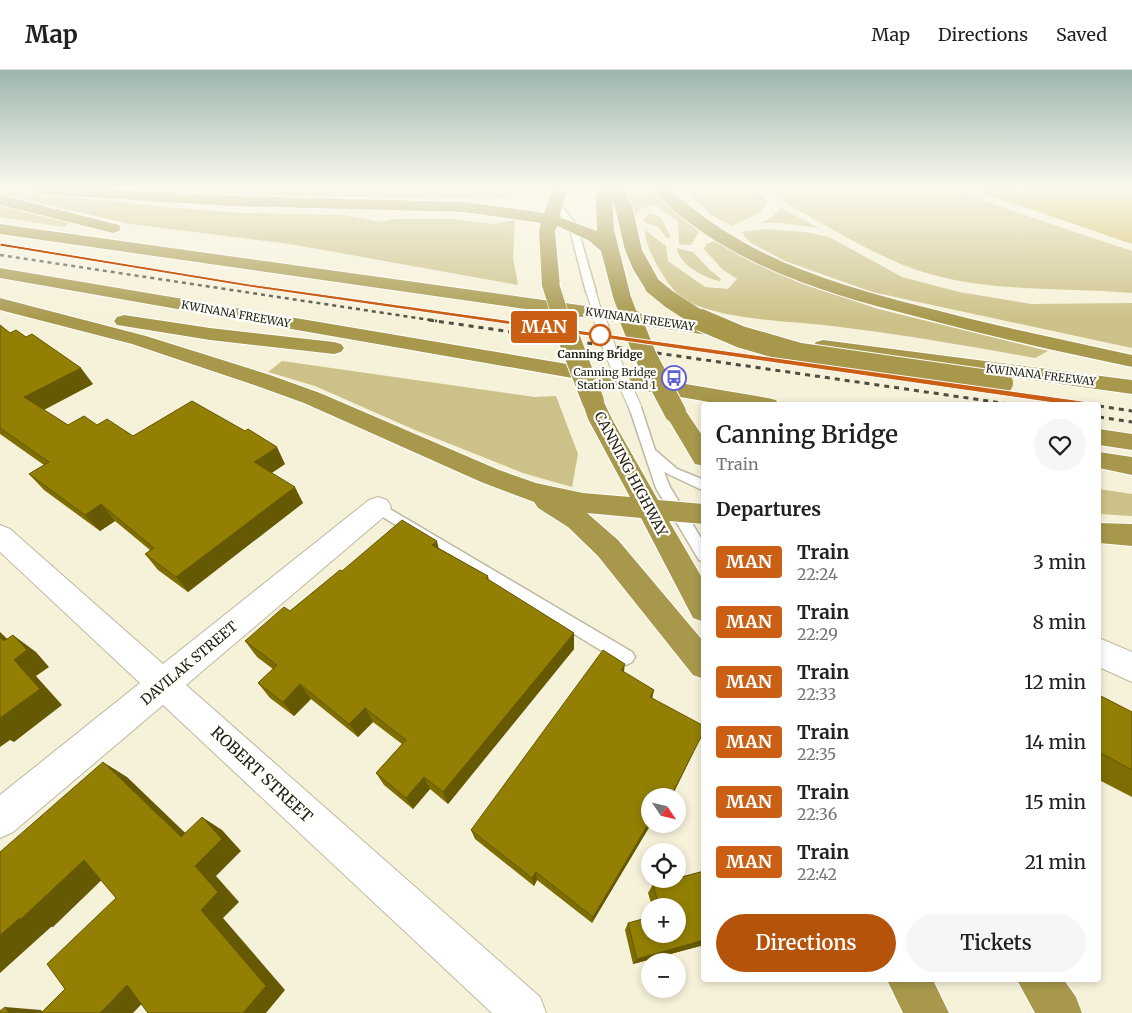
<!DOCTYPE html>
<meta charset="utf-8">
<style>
:root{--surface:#fff;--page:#f6f6f6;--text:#202124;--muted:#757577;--line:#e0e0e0;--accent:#b45309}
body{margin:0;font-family:Merriweather,serif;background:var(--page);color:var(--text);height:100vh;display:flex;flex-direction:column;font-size:19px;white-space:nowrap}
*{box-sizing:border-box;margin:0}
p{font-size:16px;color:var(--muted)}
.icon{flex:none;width:28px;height:28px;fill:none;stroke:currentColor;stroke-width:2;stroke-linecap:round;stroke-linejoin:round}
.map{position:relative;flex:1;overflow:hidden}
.panel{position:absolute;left:701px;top:332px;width:400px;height:580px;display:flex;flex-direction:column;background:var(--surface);border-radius:5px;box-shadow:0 2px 8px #0003}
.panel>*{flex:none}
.badge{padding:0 10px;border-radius:4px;font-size:18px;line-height:32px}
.needle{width:32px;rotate:125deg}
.buttons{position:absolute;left:641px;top:718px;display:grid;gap:10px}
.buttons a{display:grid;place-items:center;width:45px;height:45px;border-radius:50%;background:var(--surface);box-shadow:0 2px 8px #0003;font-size:25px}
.map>.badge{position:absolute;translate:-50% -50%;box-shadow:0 0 0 2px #fff}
h2{padding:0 15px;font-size:19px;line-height:45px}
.round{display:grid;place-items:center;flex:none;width:52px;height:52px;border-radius:26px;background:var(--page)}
.headline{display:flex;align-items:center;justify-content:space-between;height:85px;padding:0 15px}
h1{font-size:24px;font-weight:600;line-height:38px}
.button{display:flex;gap:10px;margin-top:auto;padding:10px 15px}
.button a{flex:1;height:58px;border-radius:30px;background:var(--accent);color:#fff;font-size:20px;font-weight:600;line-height:58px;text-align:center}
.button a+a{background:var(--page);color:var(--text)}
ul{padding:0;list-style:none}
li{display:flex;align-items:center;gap:15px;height:60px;padding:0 15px}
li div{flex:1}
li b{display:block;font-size:19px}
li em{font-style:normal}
li .badge{min-width:55px;font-weight:700;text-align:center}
header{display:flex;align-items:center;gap:30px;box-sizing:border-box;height:70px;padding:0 25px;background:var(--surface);border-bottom:1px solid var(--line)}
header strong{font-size:24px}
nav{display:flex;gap:28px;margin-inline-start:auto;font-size:18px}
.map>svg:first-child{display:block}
.green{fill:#ccc188}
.water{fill:#cbb854}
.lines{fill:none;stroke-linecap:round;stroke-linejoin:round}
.lane-casing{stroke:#bdb8a1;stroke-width:3}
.street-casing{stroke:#bdb8a1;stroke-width:2}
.highway-casing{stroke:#fff;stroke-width:2}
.lane{fill:#fff;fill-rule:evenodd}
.street{fill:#fff;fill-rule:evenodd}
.highway{fill:#a7984c;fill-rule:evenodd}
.rail-far1{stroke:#4f4d41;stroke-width:2.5;stroke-dasharray:4 4;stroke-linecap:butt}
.rail{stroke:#4f4d41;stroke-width:3;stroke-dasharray:5 5;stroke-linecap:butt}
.lane-bridge-far1-casing{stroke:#bdb8a1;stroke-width:11;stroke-linecap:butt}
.lane-bridge-casing{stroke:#bdb8a1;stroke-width:14;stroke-linecap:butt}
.highway-bridge-far1-casing{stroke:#fff;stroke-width:18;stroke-linecap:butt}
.highway-bridge-casing{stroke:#fff;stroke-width:24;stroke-linecap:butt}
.lane-bridge-far1{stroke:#fff;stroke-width:9}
.lane-bridge{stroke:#fff;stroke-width:12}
.highway-bridge-far1{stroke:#a7984c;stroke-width:17}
.highway-bridge{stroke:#a7984c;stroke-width:22}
.wall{fill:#7e6d03}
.shaded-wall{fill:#665903}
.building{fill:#927f04;stroke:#665903}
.line{fill:#cb6015;stroke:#fff}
.stop-dot{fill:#fff;stroke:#cb6015;stroke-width:2.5}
.labels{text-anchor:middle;stroke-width:4.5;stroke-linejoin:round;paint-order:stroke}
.far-street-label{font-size:11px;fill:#232219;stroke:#fffef9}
.far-stop-label{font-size:11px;font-weight:bold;fill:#232219;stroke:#fffef9}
.far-poi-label{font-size:11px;fill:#232219;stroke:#fffef9;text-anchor:end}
.street-label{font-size:14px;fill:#232219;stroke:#fffef9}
.near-street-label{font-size:16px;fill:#232219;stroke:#fffef9}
</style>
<header>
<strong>Map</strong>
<nav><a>Map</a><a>Directions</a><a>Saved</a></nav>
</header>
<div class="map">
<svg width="1132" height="943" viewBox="0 0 1132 943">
<rect width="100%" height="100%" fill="#f6f1d9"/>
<g class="green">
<path d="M169,119L487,120L532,119L529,121L498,129H476L297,126Z"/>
<path d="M628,119H652V124L662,129L699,162L691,175L679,174L678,151L654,134L641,139L632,149Z"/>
<path d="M683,119H753L768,132L759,143L732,156L713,146Z"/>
<path d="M767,119H954L1009,140L1132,181V223C1062,217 991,223 923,202C873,186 826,155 780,130Z"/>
<path d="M1,120L177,138L243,143L345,145L380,152L396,149H453L492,154L515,150L513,188L518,215L290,174L130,154L0,124Z"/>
<path d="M0,136L70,152L64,157L0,147Z"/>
<path d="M781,138L819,158L781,153H760L772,147Z"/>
<path d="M650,143L661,148L671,167L666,168C661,158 656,155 645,153L643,150Z"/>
<path d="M765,159L806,162L829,167L902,207L959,222L1031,234L1132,233V278L872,222L785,191L751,173L741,162Z"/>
<path d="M645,160L666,176L668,191L705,217L728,219L737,209L722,199L704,179L706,174L716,171L758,194L803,214L878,239L1048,281L1035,288C968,276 900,264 832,256C789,251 725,250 686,231C670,222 644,178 645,160Z"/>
<path d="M677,178L693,182L711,201L721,209L720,211C705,208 679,195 677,178Z"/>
<path d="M282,291L535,327L556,326L578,384L572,417L523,403L415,360L315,316L268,302Z"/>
<path d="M1099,419L1132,424V446L1099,444Z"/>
</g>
<path class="water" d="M971,119H1132V174Z"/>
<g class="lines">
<defs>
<g id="lane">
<path d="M552,131H558L577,156L596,222L595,224L591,225L586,222L569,156L551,133Z"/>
<path d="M635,333L641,337L655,380L677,399L704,410V421L664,402L670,417L704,473V492L699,490L656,418L629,337Z"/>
<path d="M378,432L632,582L635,587L632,592L626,595L620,592L373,441L371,437L373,433Z"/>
</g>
<g id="street">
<path d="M378,427L387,430L391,437L387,444L186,615L540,927L546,943H492L163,635L13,762L0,768V725L140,613L0,482V455L10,459L163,594L369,430Z"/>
<path d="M1099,568L1132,582V612L1099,597Z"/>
</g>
<g id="highway">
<path d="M30,119H108L230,126L464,132L544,143L553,119H567L559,147L597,161L596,133L597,119H623L632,136L642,180L662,216L660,220L653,222L646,220L633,199L625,180L612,125L614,160L631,227L629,231L622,233L615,231L613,227L601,181L588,170L557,156L555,161L560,216L558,220L551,222L544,220L542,216L539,161L541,153L464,142L230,136L38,124L33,122Z"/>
<path d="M653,119H670C747,189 830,213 928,238C996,256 1064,270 1132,285V297C1060,282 989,266 918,247C840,227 762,205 695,157C681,147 664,134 653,119Z"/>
<path d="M0,125L119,155L121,158L119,161L113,163L0,135Z"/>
<path d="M0,154L729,256L736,258L739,262L736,266L729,268L0,164Z"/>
<path d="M0,198L768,328L776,330L779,335H726L0,208Z"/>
<path d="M0,228L146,266L270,305L320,323L499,400L536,413L583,423L630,427L588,349L582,331L585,326L593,324L601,326L612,349L658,430L704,434V454L669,451L704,511V552L693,548L641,448L587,443L618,470L704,572V609L693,605L598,486L568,457L538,438L534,432L481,412L304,333L254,315L132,274L0,240Z"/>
<path d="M124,245L210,258L334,272L341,274L344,278L341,282L334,284L210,270L117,255L114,251L117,247Z"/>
<path d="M823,270L1132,310V324L816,280L813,276L816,272Z"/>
<path d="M675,335L683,337L704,368V396L695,394L664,342L667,337Z"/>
<path d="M1099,359L1132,364V380L1099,375Z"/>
<path d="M1099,382L1132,387V405L1099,398Z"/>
<path d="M1099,453L1132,454V476L1099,473Z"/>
<path d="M887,910H933L949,943H903Z"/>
<path d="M1017,910H1064L1076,927L1082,943H1035Z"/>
</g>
</defs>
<use href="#lane" class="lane-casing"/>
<use href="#street" class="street-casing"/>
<use href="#highway" class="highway-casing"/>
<use href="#lane" class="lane"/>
<use href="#street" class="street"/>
<use href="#highway" class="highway"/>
<g class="rail-far1">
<path d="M0,175L249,215L500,251"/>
<path d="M0,185L437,251"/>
</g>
<g class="rail">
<path d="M429,250L1016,335"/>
<path d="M491,250L1089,335"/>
<path d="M1099,336L1132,341"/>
<path d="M1099,347L1132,352"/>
</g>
<defs>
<path id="lane-bridge-far1" d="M591,222L600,251"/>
<path id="lane-bridge" d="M600,250L611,283L635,337"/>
<g id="highway-bridge-far1">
<path d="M551,216L562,251"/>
<path d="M653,216L669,229L703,251"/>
<path d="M622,227L631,251"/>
</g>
<g id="highway-bridge">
<path d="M562,250L593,331"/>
<path d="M631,250L645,285L675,342"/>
<path d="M701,250L741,267L800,284L1002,313"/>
</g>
</defs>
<use href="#lane-bridge-far1" class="lane-bridge-far1-casing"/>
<use href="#lane-bridge" class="lane-bridge-casing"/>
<use href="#highway-bridge-far1" class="highway-bridge-far1-casing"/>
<use href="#highway-bridge" class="highway-bridge-casing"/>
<use href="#lane-bridge-far1" class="lane-bridge-far1"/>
<use href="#lane-bridge" class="lane-bridge"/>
<use href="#highway-bridge-far1" class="highway-bridge-far1"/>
<use href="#highway-bridge" class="highway-bridge"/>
</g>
<g class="wall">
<path d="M0,255L10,263L93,314L44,340L68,355H97L133,366L285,394L271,403L303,433L188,522L158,500L145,484L150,480L115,451L100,461L44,420L29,404L44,395L0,364Z"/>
<path d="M439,478L488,506L489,510L574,563V579L448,734L430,719L413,739L384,715L376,703L402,674L373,652L358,667L311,629L294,646L270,628L258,613L273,599L257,587L245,571L290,541L342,501Z"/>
<path d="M624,602L654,620L652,628L700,669L672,726H650V754H651L592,853L537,810L534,816L475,769L471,760Z"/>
<path d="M1099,625L1132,642V727L1099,710Z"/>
<path d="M704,801V875L633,894L625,860L628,853L650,864L678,836H652L648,823L653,814Z"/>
</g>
<g class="shaded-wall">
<path d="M81,298L93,314L37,343L24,327Z"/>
<path d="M277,377L285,394L263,409L254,392Z"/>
<path d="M295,417L303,433L188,522L176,507Z"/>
<path d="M101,434L115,451L100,461L85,445Z"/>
<path d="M437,471L441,488L432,475Z"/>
<path d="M0,562L23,584L13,565L36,582L49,597L36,606L62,635L14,672L10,670L0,677V648L14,590L4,571L0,567Z"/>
<path d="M574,563V579L448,734L443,722Z"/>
<path d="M625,594L623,608L621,600Z"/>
<path d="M300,614L311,629L294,646L283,632Z"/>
<path d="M654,620L651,633L650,627Z"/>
<path d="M365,638L373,652L358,667L349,654Z"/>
<path d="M704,661L700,669L672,726H671Z"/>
<path d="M103,692L127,707L202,779L181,767Z"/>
<path d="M424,707L430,719L413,739L406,728Z"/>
<path d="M202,747L222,760L241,781L216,806L239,832L223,848L285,920L266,943H243L201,840L195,796Z"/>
<path d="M650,751V754H651L592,853L593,847Z"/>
<path d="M84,790L111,801L53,857H51L0,903V865Z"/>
<path d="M536,802L537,810L534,816L532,808Z"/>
<path d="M704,870V875L633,894L637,889Z"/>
<path d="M127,915L155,920L133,943H100Z"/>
<path d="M5,937L41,940L43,943H9Z"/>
</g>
<g class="building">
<path d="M0,255L10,263L16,260L26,267L32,264L81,298L24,327L68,355L84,346L97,355L107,349L133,366L192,331L245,361L248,359L277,377L254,392L295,417L176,507L145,484L154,478L101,434L85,445L29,404L49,392L0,358Z"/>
<path d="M402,450L437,471L432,475L488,506L486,508L574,563L443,722L424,707L406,728L376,703L406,670L365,638L349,654L300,614L283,632L258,613L277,595L245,571L284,537L290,541L340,500L342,501Z"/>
<path d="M13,565L27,580L14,590L40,619L0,648V567L4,571Z"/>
<path d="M603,580L625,594L621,600L654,620L650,627L704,656V661L671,726H650V751L593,847L536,802L532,808L471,760Z"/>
<path d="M1099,625L1132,642V700L1099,682Z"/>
<path d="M103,692L181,767L202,747L222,769L195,796L218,822L201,840L266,916L243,943H148L127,915L100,943H41L65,919L47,894L116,828L84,790L21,849L20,848L0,865V782Z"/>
<path d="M704,801V870L637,889L628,853L650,847V864H678V836H659L653,814L673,809H678V808Z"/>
<path d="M5,937L9,943H0V941Z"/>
</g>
<linearGradient id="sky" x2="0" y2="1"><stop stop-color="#9cb6ad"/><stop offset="0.47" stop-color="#fbf9ee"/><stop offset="1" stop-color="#fbf9ee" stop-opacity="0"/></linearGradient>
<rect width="1132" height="251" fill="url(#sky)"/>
<path class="line" d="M0,173L249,214L1089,332L1093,335L1089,338L249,217L0,176Z"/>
<defs>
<symbol id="bus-ring" viewBox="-11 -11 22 22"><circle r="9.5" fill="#fffef9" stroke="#5e5fd7" stroke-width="1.5"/><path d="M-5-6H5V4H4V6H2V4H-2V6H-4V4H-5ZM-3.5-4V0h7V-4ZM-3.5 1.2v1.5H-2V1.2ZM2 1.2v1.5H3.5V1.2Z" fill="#5e5fd7"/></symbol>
</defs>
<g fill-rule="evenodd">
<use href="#bus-ring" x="660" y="294" width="28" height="28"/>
</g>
<circle class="stop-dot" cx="600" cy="265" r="10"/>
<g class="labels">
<g class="far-street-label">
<text transform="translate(236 244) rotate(10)" y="4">KWINANA FREEWAY</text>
<text transform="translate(640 249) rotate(8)" y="4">KWINANA FREEWAY</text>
<text transform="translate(1041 305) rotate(7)" y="4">KWINANA FREEWAY</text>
</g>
<g class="far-stop-label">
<text x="600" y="288">Canning Bridge</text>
</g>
<g class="far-poi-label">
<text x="656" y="306">Canning Bridge<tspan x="656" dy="13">Station Stand 1</tspan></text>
</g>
<g class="street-label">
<text transform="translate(631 404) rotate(62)" y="5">CANNING HIGHWAY</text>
<text transform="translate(189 593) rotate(-40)" y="5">DAVILAK STREET</text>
</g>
<g class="near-street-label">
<text transform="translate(262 704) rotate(43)" y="6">ROBERT STREET</text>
</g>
</g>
</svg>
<div class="buttons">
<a><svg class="needle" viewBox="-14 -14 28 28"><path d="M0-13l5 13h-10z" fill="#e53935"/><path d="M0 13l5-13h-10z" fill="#757577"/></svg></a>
<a><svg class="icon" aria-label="locate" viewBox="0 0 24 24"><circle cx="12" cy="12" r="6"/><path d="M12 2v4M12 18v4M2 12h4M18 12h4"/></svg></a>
<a>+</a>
<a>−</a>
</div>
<b class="badge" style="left:544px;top:257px;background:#cb6015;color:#fff">MAN</b>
<section class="panel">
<div class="headline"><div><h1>Canning Bridge</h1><p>Train</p></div><a class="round"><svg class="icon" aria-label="heart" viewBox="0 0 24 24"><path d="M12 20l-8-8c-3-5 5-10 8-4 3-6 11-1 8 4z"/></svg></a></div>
<h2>Departures</h2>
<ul>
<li><span class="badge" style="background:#cb6015;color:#fff">MAN</span><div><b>Train</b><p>22:24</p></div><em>3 min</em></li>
<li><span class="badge" style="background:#cb6015;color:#fff">MAN</span><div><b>Train</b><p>22:29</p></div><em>8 min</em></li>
<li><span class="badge" style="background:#cb6015;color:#fff">MAN</span><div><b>Train</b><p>22:33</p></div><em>12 min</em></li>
<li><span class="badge" style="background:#cb6015;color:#fff">MAN</span><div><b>Train</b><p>22:35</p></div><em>14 min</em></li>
<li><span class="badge" style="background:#cb6015;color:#fff">MAN</span><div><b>Train</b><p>22:36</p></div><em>15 min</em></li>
<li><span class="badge" style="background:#cb6015;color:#fff">MAN</span><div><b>Train</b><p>22:42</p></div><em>21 min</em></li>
</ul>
<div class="button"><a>Directions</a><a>Tickets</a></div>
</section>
</div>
